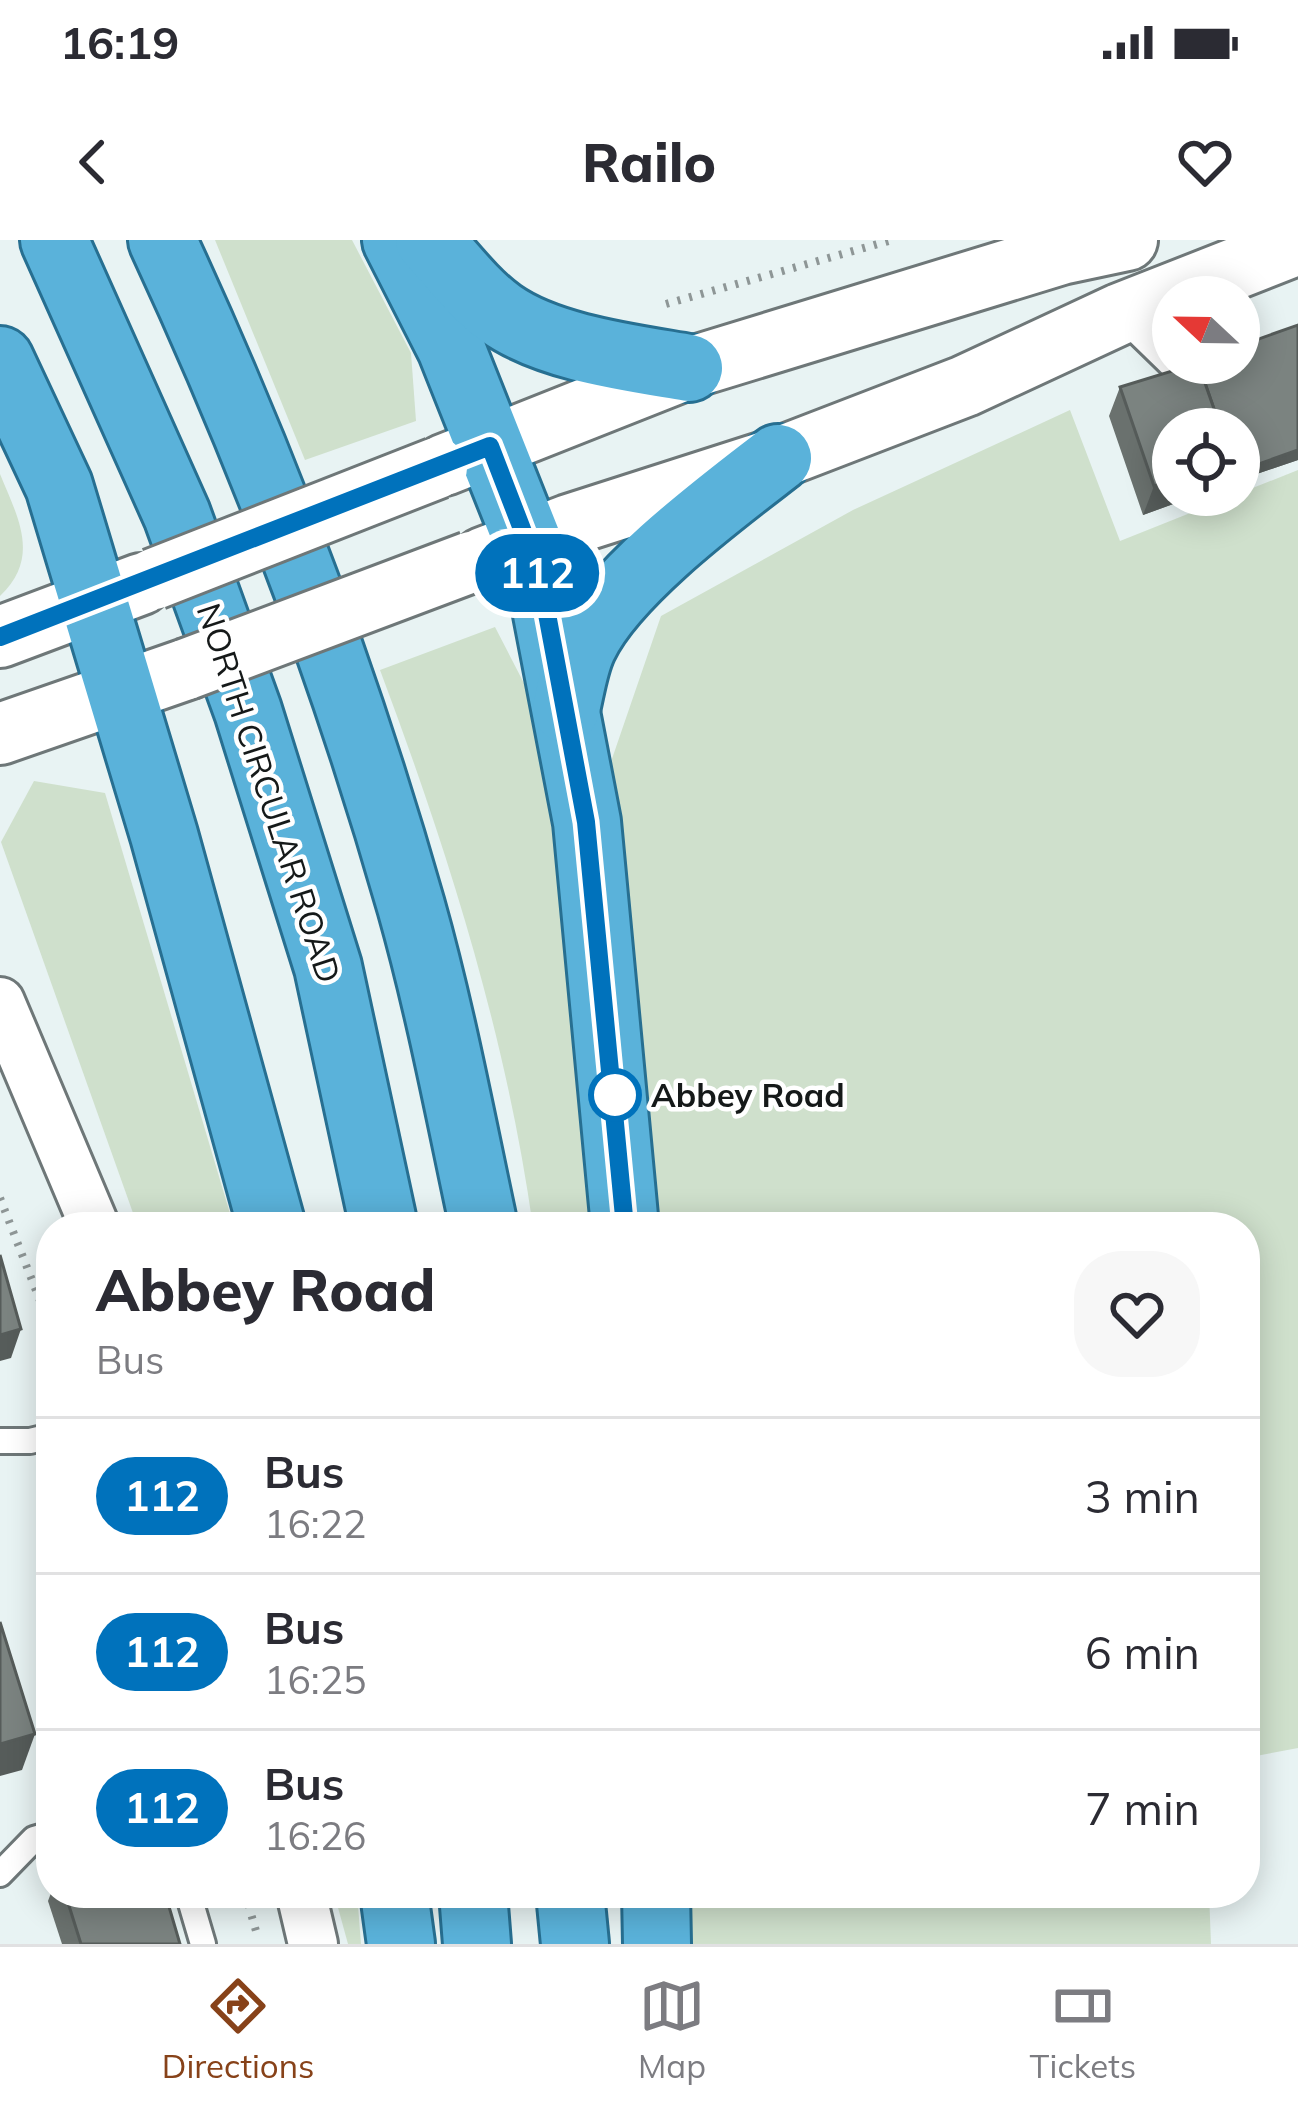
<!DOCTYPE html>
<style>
:root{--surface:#fff;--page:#f7f7f7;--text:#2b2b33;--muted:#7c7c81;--line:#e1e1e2;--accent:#874219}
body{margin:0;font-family:Mulish,sans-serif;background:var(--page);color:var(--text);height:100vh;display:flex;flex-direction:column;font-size:45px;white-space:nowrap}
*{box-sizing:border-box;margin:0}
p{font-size:39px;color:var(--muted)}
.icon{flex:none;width:66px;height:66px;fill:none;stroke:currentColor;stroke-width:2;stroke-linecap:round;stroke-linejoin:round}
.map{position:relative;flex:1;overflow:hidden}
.sheet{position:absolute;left:36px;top:972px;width:1224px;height:696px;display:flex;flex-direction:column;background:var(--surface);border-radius:48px;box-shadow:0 6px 30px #0003}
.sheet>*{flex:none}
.badge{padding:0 24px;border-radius:39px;font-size:42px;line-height:78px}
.needle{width:78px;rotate:292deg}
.controls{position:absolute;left:1152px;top:36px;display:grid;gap:24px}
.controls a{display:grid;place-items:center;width:108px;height:108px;border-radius:50%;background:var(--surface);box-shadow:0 6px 30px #0003;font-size:60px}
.map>.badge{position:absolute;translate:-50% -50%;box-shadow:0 0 0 6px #fff}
.round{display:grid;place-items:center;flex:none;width:126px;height:126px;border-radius:48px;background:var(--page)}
.headline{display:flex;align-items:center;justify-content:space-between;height:204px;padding:0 60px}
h1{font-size:57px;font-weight:800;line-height:90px}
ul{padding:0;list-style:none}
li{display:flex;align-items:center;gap:36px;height:156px;padding:0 60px;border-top:3px solid var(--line)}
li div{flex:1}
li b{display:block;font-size:45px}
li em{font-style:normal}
li .badge{min-width:132px;font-weight:700;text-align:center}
.status{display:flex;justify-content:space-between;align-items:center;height:84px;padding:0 60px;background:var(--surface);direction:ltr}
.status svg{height:33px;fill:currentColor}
header{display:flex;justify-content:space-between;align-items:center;height:156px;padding:0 60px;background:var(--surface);font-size:54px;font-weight:800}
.menu{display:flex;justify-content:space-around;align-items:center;height:168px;border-top:3px solid var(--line);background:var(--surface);font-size:33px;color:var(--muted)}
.menu a{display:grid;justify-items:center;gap:6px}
.menu .on{color:var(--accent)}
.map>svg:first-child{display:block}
.green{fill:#cfe0cc}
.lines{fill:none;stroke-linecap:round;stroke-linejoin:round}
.service-casing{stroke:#6e7778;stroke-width:30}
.minor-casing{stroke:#6e7778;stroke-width:54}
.tertiary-casing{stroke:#6e7778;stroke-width:66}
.trunk-casing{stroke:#276f91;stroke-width:72}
.path{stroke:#8e9696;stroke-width:8;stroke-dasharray:3 9;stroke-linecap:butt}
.service{stroke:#fff;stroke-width:24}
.minor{stroke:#fff;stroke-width:48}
.tertiary{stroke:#fff;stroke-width:60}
.trunk{stroke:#5ab2da;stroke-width:66}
.tertiary-bridge-casing{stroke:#6e7778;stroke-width:66;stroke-linecap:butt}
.tertiary-bridge{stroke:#fff;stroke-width:60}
.wall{fill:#6a716e}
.shaded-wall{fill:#565c5a}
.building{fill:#7b8380;stroke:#565c5a;stroke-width:3}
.line-casing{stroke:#fff;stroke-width:27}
.line{stroke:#0072bc;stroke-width:18}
.stop-dot{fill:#fff;stroke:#0072bc;stroke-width:6}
.labels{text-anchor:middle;stroke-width:9;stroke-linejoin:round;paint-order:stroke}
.street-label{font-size:33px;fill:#151919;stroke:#fff}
.stop-label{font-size:33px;font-weight:bold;fill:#151919;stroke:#fff;text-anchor:start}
</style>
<div class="status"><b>16:19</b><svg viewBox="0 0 49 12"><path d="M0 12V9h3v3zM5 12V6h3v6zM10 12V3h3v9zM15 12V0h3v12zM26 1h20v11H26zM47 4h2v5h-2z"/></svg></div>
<header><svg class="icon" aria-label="back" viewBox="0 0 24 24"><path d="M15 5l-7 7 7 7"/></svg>Railo<svg class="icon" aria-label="heart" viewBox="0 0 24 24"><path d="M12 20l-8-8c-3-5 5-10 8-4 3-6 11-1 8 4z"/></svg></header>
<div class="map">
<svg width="1298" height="1704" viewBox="0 0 1298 1704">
<rect width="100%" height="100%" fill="#e8f3f3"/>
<g class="green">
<path d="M215,0H352L411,113L416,181L305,220Z"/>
<path d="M1070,170L1120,301L1298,230V1508L1245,1518V987H625L591,580L661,376L853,270Z"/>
<path d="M0,234C18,278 41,317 0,356Z"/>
<path d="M495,387L528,451L554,586L576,771L590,987H533C506,795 448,611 380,430Z"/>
<path d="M34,541L105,553L234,987H138L1,602Z"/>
<path d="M334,1653H357L361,1704H348Z"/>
<path d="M656,1653H1209L1211,1704H657Z"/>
</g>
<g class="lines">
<defs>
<g id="service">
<path d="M1121,76L1193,146L1201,143"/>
<path d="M0,1201H30L51,1196"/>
<path d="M0,1634L34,1599L51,1594"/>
<path d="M188,1653L203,1704"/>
</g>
<g id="minor">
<path d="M0,762L95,987"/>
<path d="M301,1653L313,1704"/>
</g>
<g id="tertiary">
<path d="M444,225L689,128L1061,14L1127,0"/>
<path d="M483,318L569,285L778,218L965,146L1120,74L1298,4"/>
<path d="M0,397L141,344"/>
<path d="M0,494L187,429"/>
</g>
<g id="trunk">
<path d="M54,0L177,275L248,471L328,727L384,987"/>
<path d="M162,0C262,215 346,438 411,666C441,772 461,880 484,987"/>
<path d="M396,0L451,108L528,302L544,358L587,582L625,987"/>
<path d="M429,0C451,24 474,55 501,74C549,108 631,118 689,128"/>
<path d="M0,120L59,246L164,595L272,987"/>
<path d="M566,469C571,448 574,425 583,406C614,341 721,262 778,218"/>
<path d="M394,1653L401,1704"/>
<path d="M473,1653L477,1704"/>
<path d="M570,1653L575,1704"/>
<path d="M656,1653L657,1704"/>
</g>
</defs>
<use href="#service" class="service-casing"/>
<use href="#minor" class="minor-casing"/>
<use href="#tertiary" class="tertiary-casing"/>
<use href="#trunk" class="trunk-casing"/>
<g class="path">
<path d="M666,64L892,0"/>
<path d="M0,958L51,1089"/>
<path d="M245,1653L256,1691"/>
</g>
<use href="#service" class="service"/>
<use href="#minor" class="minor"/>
<use href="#tertiary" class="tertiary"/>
<use href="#trunk" class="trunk"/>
<defs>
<g id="tertiary-bridge">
<path d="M154,339L437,228"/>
<path d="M187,429L471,322"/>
</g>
</defs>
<use href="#tertiary-bridge" class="tertiary-bridge-casing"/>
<use href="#tertiary-bridge" class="tertiary-bridge"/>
</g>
<g class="wall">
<path d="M1185,127L1298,220L1239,240V189L1173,255H1198L1143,275L1109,176L1120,147Z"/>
<path d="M51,1653H165L180,1704H62L48,1661Z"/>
</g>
<g class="shaded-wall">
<path d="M1298,210V220L1239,240V231Z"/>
<path d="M1173,239V255H1198L1143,275L1154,246Z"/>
<path d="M21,1089L11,1118L0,1121V1095Z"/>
<path d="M35,1494L22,1530L0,1536V1504Z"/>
</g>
<g class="building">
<path d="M1298,85V210L1239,231V189H1221L1198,123H1239V106Z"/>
<path d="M1198,123L1221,189H1173V239L1154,246L1120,147Z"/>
<path d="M0,1015L21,1089L0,1095Z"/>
<path d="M0,1382L35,1494L0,1504Z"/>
<path d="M65,1653H165L180,1704H81Z"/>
</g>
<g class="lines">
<defs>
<path id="line" d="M0,397L490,206L527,302L544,358L586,582L625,987"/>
</defs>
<use href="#line" class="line-casing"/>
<use href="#line" class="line"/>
</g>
<circle class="stop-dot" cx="615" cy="855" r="24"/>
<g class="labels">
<g class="street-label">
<text transform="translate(269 553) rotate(72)" y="12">NORTH CIRCULAR ROAD</text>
</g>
<g class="stop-label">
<text x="651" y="867">Abbey Road</text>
</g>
</g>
</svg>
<div class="controls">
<a><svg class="needle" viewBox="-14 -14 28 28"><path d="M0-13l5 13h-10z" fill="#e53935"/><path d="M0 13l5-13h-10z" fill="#7c7c81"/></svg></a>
<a><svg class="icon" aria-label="locate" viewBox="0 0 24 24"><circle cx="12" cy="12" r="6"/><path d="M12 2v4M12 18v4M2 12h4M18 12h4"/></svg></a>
</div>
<b class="badge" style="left:537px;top:333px;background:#0072bc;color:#fff">112</b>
<section class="sheet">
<div class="headline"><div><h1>Abbey Road</h1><p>Bus</p></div><a class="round"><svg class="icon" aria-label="heart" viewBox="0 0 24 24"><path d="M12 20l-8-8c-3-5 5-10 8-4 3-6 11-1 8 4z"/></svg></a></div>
<ul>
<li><span class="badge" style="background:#0072bc;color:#fff">112</span><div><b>Bus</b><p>16:22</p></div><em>3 min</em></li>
<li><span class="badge" style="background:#0072bc;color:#fff">112</span><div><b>Bus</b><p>16:25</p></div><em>6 min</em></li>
<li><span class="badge" style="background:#0072bc;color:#fff">112</span><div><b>Bus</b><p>16:26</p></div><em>7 min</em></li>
</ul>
</section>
</div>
<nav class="menu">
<a class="on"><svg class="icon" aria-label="directions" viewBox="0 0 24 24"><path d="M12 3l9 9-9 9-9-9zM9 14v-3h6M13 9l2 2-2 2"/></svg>Directions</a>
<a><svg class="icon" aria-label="map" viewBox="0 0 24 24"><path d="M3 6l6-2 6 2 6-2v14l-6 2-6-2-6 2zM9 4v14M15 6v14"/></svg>Map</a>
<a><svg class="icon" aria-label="tickets" viewBox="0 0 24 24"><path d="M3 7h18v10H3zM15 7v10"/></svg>Tickets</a>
</nav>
